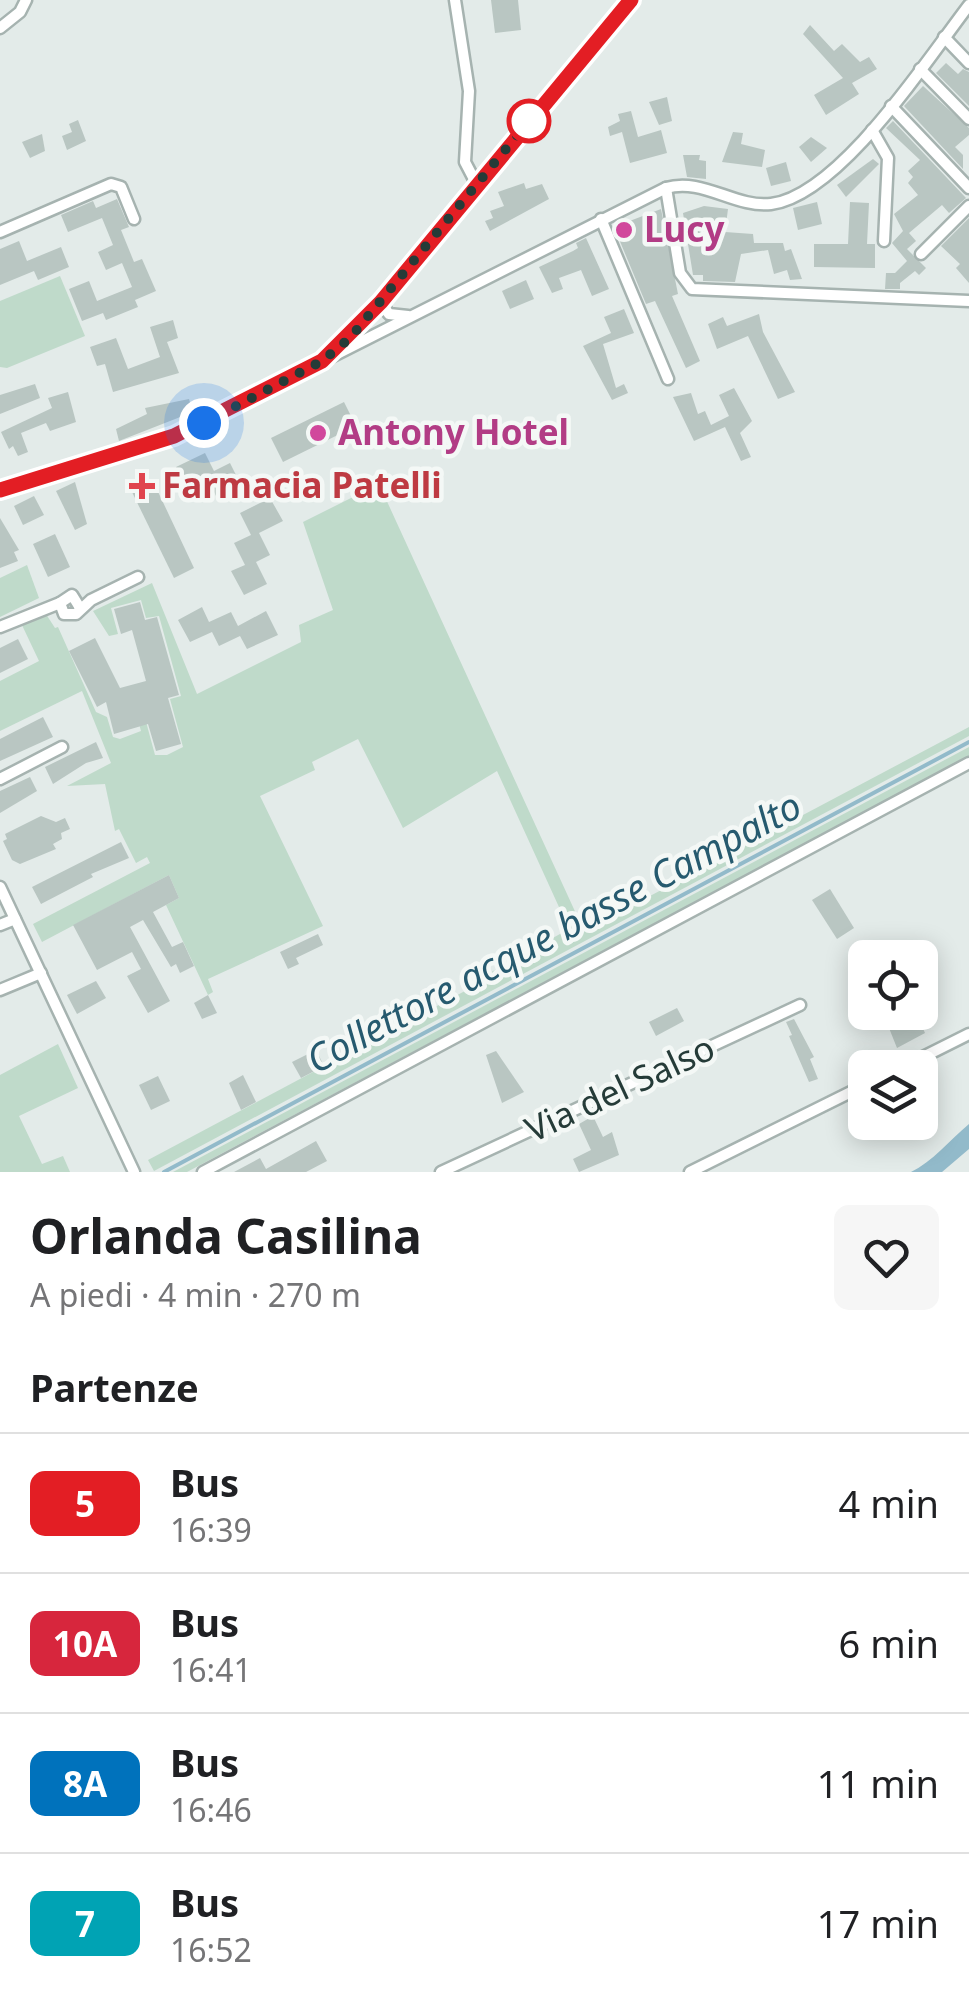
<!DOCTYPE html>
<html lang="it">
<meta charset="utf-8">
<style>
:root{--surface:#fff;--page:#f6f6f6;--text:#202124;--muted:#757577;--line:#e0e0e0}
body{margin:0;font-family:"Noto Sans",sans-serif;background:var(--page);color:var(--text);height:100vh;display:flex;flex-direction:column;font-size:38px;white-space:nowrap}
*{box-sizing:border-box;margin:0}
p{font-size:32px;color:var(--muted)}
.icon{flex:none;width:55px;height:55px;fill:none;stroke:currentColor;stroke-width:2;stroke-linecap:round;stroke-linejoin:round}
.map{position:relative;height:1172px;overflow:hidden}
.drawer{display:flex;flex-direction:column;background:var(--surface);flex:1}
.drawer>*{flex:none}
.badge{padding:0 20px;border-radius:15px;font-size:35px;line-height:65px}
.controls{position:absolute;left:848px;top:940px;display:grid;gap:20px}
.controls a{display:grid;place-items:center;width:90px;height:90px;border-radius:15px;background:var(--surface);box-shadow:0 5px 25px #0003;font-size:50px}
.you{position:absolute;width:50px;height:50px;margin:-25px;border:8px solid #fff;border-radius:50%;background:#1a73e8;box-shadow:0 0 0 15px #1a73e833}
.map>.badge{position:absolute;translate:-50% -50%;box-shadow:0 0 0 5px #fff}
h2{padding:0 30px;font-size:38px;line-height:90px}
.round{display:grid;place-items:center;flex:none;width:105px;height:105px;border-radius:15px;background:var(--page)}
.overview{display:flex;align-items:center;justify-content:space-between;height:170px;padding:0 30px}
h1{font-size:48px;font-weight:700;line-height:75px}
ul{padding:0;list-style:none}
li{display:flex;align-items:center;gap:30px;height:140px;padding:0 30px;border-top:2px solid var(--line)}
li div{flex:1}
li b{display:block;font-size:38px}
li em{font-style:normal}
li .badge{min-width:110px;font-weight:700;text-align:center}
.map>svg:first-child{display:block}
.green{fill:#bfdaca}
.water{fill:#92baca}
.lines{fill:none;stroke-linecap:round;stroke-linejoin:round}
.stream{stroke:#92baca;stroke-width:4}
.building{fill:#b9c6c2}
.minor-casing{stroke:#a6b3b0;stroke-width:15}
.secondary-casing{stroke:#a0b3ae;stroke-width:20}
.minor{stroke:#fff;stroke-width:10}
.secondary{stroke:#fff;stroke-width:15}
.line-casing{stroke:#fff;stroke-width:22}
.line{stroke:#e31e24;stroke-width:15}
.walk{stroke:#253b38;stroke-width:10;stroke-dasharray:0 18}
.stop-dot{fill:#fff;stroke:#e31e24;stroke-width:5}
.hotel-dot{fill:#d1479c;stroke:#f4f8f6;stroke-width:4}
.health-dot{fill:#e0444e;stroke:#f4f8f6;stroke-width:4}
.labels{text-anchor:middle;stroke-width:9;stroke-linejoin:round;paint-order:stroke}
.hotel-label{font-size:35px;font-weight:bold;fill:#b23c85;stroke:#f4f8f6;text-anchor:start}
.health-label{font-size:35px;font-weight:bold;fill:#be3a42;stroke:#f4f8f6;text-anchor:start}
.street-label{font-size:35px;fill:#253b38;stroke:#f4f8f6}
.water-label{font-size:38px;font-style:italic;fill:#265a6f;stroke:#f4f8f6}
</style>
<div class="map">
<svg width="969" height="1172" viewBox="0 0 969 1172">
<rect width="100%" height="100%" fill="#e3ebe9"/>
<g class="green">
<path d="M60,276L85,336L7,368L0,367V301Z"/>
<path d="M379,484L584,931L969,727V736L154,1171L148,1160L478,984L477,980L569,929L497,771L403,828L358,739L312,762L315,770L260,796L323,926L208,979L213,992L208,995L166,905L179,898L169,875L42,942L33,924L150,863L147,857L136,863L119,829L115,831L105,784L67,786L111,763L82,691L0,731V681L39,661L21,623L44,611L55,628L58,627L96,712L107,717L113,737L120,739L141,731L135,709L145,718L155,755H167L183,747L170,699L181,696L159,616L146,618L141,600L111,608L118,634L109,636L93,611L152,583L197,694L301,642L299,625L333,610L303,522Z"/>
<path d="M27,565L39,598L0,617V578Z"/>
<path d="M969,747V756L187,1172H173Z"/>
<path d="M58,1044L78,1088L19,1116L42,1164L63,1156L70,1172H0V1075Z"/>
</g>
<path class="water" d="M969,1124V1149L942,1172H911C932,1162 950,1140 969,1124Z"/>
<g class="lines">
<path class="stream" d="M164,1172L969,742"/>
</g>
<g class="building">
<path d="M491,0H518L521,30L495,33Z"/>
<path d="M810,25L834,51L842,44L860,62L869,57L877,69L852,83L859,94L826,115L814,95L843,78L803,34Z"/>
<path d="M946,63L958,74L963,69L969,72V106L936,73Z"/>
<path d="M923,86L969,128V135L955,147L963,155V169L904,106Z"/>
<path d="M667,97L672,121L659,125L649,102Z"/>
<path d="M631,111L638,137L661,130L667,153L630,163L622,132L610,136L608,127L620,121L618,114Z"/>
<path d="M78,120L86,141L67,150L62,136L72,132L69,124Z"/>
<path d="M893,121L966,198L949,213L942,205L909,233L916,241L907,249L926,268L919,275L915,271L900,283V289H885L886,273H895L907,261L892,243L903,231L894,214L918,195L908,183L913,177L908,171L920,160L886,128Z"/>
<path d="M733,132L743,133L741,144L765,150L762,167L722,162Z"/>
<path d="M42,134L45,151L30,158L22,142Z"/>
<path d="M811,137L827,148L811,162L799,147Z"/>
<path d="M683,155H700L699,160L706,161V179L687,177Z"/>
<path d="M873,159L879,164L846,197L837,185Z"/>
<path d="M786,162L791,181L771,186L766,168Z"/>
<path d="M524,183L526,189L542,184L549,199L490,231L485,221L493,218L490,211L504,206L498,192Z"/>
<path d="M117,199L129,227L121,230L134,262L142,259L156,291L135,300L138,307L106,320L103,313L82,321L69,289L89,281L97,301L132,287L122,263L106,270L98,252L113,245L102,218L68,232L61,215L93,201L96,208Z"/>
<path d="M817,202L822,224L798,230L793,208Z"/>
<path d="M850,202L869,203L867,244H875V268L814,267V244H848Z"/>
<path d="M704,206L728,209L725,232L753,234L754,243H783L785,251L791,249L802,279L790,280L787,270L774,274L768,250L741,254L735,282L703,281V275H693L683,213Z"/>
<path d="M661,209L678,294L672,296L700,361L686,368L655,301L646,304L614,227Z"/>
<path d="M969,218V283L956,268L960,264L941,246Z"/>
<path d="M586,238L609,289L592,296L581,270L559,278L563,289L552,293L539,267L573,251L578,248L576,243Z"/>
<path d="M19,241L27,261L61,247L69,267L38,280L34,271L0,285V249Z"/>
<path d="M526,280L534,299L510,309L502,291Z"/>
<path d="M624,309L634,333L603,344L616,388L624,384L628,393L612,400L583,346L611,333L604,317Z"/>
<path d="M759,314L763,332L795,392L778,399L748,336L717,349L708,324L723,317L727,326Z"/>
<path d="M173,320L178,338L167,342L179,373L113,392L105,364L97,366L90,347L116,338L128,369L160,357L150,327Z"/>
<path d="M35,384L40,398L0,414V395Z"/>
<path d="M734,388L752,421L740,433L751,457L741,461L725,427L694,441L673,397L691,393L698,414L705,411L711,425L729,416L719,395Z"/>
<path d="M68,392L76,422L50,431L46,423L21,433L28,452L18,456L13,446L9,449L1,432L52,408L48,398Z"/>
<path d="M189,399L193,412L119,441L116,429L147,414L145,408Z"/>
<path d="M344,402L356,426L283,462L271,438Z"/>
<path d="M205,453L214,471L230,463L242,487L218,500L207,478L186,488L176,467Z"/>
<path d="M153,481L194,568L174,578L132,492Z"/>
<path d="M75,482L87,524L75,530L56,491Z"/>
<path d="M34,496L44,515L23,525L14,506Z"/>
<path d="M270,498L283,521L259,533L270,555L256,562L267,584L244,595L231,571L245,565L234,543L251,535L240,513Z"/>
<path d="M0,518L19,550L14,552L18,561L0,568Z"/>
<path d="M55,534L70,567L48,577L33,544Z"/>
<path d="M140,602L145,620L157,617L179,695L168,698L181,744L156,751L148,724L114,734L106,702L97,707L69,651L95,638L120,688L146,681L132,630L121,634L114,609Z"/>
<path d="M202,607L209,622L231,612L238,626L266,611L278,635L247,649L240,636L219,646L212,632L190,642L178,620Z"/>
<path d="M18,639L28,659L0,673V648Z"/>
<path d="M43,717L53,737L0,761V739Z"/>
<path d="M96,742L103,758L86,763L53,784L45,767Z"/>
<path d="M30,777L37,791L0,813V791Z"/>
<path d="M41,816L56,822L65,818L70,829L61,833L62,839L53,844L56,849L20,864L12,860L3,841L7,839L5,834Z"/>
<path d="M121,842L129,858L91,874L93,877L41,904L32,887Z"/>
<path d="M169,875L179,898L153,912L172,947L183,942L194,966L180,973L176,964L171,967L143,920L130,927L170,1001L148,1013L127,976L141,969L132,952L97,970L73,925Z"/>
<path d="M830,889L854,928L837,939L812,900Z"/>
<path d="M318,934L323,945L296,958L299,964L288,969L280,952Z"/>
<path d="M96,981L106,998L77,1014L67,995Z"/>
<path d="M208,995L217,1013L202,1019L194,1003Z"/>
<path d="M677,1008L684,1021L656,1036L649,1022Z"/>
<path d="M905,1012H916L925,1033L897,1048L889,1028L908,1019Z"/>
<path d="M794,1019L814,1057L810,1059L818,1079L809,1082L789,1036L792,1035L786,1022Z"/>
<path d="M316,1050L324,1066L301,1078L292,1062Z"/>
<path d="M496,1051L524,1092L502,1103L486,1055Z"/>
<path d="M243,1075L256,1102L241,1110L229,1083Z"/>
<path d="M158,1076L170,1101L151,1110L139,1085Z"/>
<path d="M593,1116L603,1137L612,1132L619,1155L579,1172L573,1159L591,1150L579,1124Z"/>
<path d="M316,1141L327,1161L306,1172H234L260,1158L266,1169Z"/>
</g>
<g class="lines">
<defs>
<g id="minor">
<path d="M455,0L469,91L465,162L477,185"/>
<path d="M0,28L20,12L26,0"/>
<path d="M944,37L969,63"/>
<path d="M920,69L969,119"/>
<path d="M891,106L969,188"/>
<path d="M872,130L888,158L884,241"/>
<path d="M666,188L680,273L692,289L969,301"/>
<path d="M601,219L668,379"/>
<path d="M0,232L111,184L121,187L134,219"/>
<path d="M921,254L969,206"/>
<path d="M381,303L389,314L408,316"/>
<path d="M331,357L666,188C702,177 735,208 771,204C840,195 928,58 969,5"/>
<path d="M80,608L72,595L60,603L64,614H76L91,600L138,577"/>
<path d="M0,627L60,603"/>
<path d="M0,779L62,747"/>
<path d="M0,887L134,1172"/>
<path d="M0,925L15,919"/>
<path d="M0,990L41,973"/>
<path d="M901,1068L969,1034"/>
<path d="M203,1172L969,763"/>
<path d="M441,1172L800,1005"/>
<path d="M690,1172L865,1085"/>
</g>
<path id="secondary" d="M0,490L174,436L322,361L381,303L631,0"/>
</defs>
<use href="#minor" class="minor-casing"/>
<use href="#secondary" class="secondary-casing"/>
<use href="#minor" class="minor"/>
<use href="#secondary" class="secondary"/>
</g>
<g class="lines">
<defs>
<path id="line" d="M0,490L174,436L322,361L381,302L631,0"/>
</defs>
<use href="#line" class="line-casing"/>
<use href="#line" class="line"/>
<path class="walk" d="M204,423L322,361L350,338L529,121"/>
</g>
<circle class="stop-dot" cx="529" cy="121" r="20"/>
<g class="hotel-dot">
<circle cx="624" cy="230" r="10"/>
<circle cx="318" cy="433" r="10"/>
</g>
<path class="health-dot" d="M137 471h10v10h10v10h-10v10h-10v-10h-10v-10h10z"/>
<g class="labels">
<g class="hotel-label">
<text x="644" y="242">Lucy</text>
<text x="338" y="445">Antony Hotel</text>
</g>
<g class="health-label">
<text x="162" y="498">Farmacia Patelli</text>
</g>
<g class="street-label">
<text transform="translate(620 1089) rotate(-25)" y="12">Via del Salso</text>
</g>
<g class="water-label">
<text transform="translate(554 933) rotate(-28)" y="13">Collettore acque basse Campalto</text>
</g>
</g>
</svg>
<div class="controls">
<a><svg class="icon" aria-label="locate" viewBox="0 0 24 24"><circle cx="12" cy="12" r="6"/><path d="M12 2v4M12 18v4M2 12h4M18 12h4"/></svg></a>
<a><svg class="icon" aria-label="layers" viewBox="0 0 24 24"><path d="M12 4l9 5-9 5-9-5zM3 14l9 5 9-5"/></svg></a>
</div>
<div class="you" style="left:204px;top:423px"></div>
</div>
<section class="drawer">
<div class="overview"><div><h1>Orlanda Casilina</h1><p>A piedi · 4 min · 270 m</p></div><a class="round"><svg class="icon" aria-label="heart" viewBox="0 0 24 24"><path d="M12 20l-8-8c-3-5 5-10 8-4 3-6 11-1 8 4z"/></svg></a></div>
<h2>Partenze</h2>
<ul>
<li><span class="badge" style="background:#e31e24;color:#fff">5</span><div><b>Bus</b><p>16:39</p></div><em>4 min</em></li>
<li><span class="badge" style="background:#d7263d;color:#fff">10A</span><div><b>Bus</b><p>16:41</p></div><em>6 min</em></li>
<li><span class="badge" style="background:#0072bc;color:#fff">8A</span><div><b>Bus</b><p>16:46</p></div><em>11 min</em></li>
<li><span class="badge" style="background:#00a3b4;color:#fff">7</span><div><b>Bus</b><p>16:52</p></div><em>17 min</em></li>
</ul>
</section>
